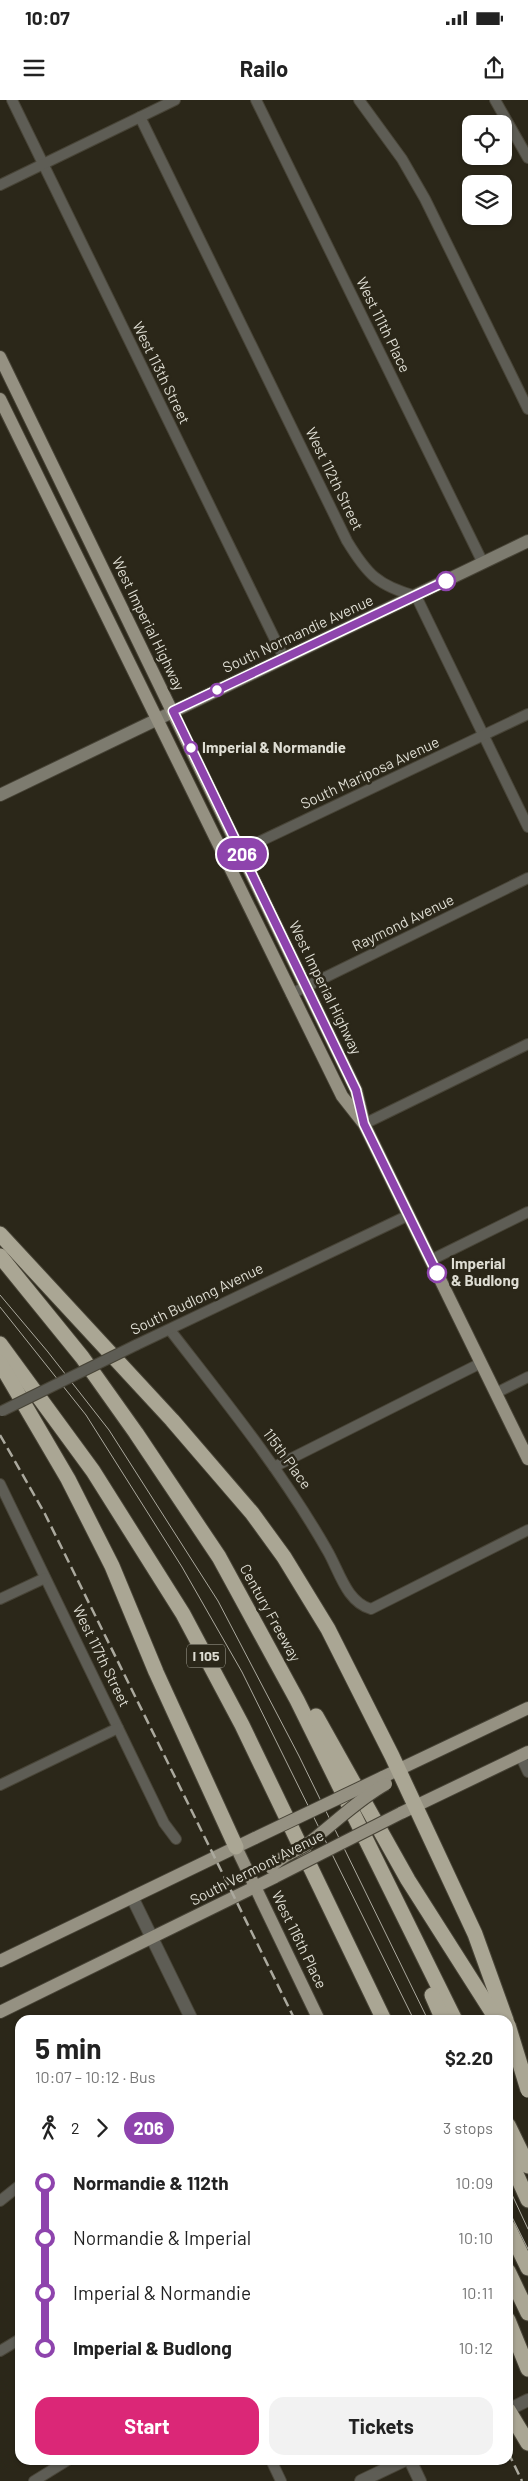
<!DOCTYPE html>
<meta charset="utf-8">
<style>
:root{--surface:#fff;--page:#f2f2f2;--text:#222;--muted:#767676;--accent:#db2777}
body{margin:0;font-family:Barlow,sans-serif;background:var(--page);color:var(--text);height:100vh;display:flex;flex-direction:column;font-size:19px;white-space:nowrap}
*{box-sizing:border-box;margin:0}
p{font-size:16px;color:var(--muted)}
.icon{flex:none;width:28px;height:28px;fill:none;stroke:currentColor;stroke-width:2;stroke-linecap:round;stroke-linejoin:round}
.map{position:relative;flex:1;overflow:hidden}
.sheet{position:absolute;left:15px;top:1915px;width:498px;height:450px;display:flex;flex-direction:column;background:var(--surface);border-radius:15px;box-shadow:0 1px 4px #0004}
.sheet>*{flex:none}
.badge{padding:0 10px;border-radius:16px;font-size:18px;line-height:32px}
.fabs{position:absolute;left:462px;top:15px;display:grid;gap:10px}
.fabs a{display:grid;place-items:center;width:50px;height:50px;border-radius:10px;background:var(--surface);box-shadow:0 1px 4px #0004;font-size:25px}
.map>.badge{position:absolute;translate:-50% -50%;box-shadow:0 0 0 2px #fff}
.legs{display:flex;align-items:center;gap:8px;height:55px;padding:0 20px;font-size:16px}
.legs p{margin-inline-start:auto}
.headline{display:flex;align-items:center;justify-content:space-between;height:85px;padding:0 20px}
h1{font-size:28px;font-weight:700;line-height:38px}
.button{display:flex;gap:10px;margin-top:auto;padding:10px 20px}
.button a{flex:1;height:58px;border-radius:15px;background:var(--accent);color:#fff;font-size:20px;font-weight:700;line-height:58px;text-align:center}
.button a+a{background:var(--page);color:var(--text)}
ul{padding:0 20px;list-style:none}
li{display:flex;align-items:center;gap:18px;height:55px;font-size:19px}
li i{display:grid;place-items:center;width:8px;height:100%;margin:0 6px;background:currentColor}
li i::after{content:'';width:12px;height:12px;margin:-6px;border:4px solid;border-radius:50%;background:var(--surface)}
li p{margin-inline-start:auto}
li:first-child i{background:linear-gradient(#0000 50%,currentColor 0)}
li:last-child i{background:linear-gradient(currentColor 50%,#0000 0)}
.status{display:flex;justify-content:space-between;align-items:center;height:35px;padding:0 25px;background:var(--surface);direction:ltr}
.status svg{height:14px;fill:currentColor}
header{display:flex;justify-content:space-between;align-items:center;height:65px;padding:0 20px;background:var(--surface);font-size:22px;font-weight:700}
.map>svg:first-child{display:block}
.lines{fill:none;stroke-linecap:round;stroke-linejoin:round}
.minor-casing{stroke:#484437;stroke-width:12}
.tertiary-casing{stroke:#484437;stroke-width:14}
.secondary-casing{stroke:#484437;stroke-width:14}
.primary-casing{stroke:#484437;stroke-width:14}
.motorway-casing{stroke:#484437;stroke-width:17}
.minor{stroke:#5e5d55;stroke-width:10}
.tertiary{stroke:#5e5d55;stroke-width:12}
.secondary{stroke:#7d7b6f;stroke-width:12}
.primary{stroke:#959182;stroke-width:12}
.motorway{stroke:#aaa694;stroke-width:15}
.tram{stroke:#aba99e;stroke-width:1}
.rail{stroke:#aba99e;stroke-width:2.5;stroke-dasharray:10 5;stroke-linecap:butt}
.minor-bridge-casing{stroke:#484437;stroke-width:12;stroke-linecap:butt}
.primary-bridge-casing{stroke:#484437;stroke-width:14;stroke-linecap:butt}
.motorway-bridge-casing{stroke:#484437;stroke-width:17;stroke-linecap:butt}
.minor-bridge{stroke:#5e5d55;stroke-width:10}
.primary-bridge{stroke:#959182;stroke-width:12}
.motorway-bridge{stroke:#aaa694;stroke-width:15}
.line-1-casing{stroke:#fff;stroke-width:11}
.line-1{stroke:#8e44ad;stroke-width:8}
.stop-1-dot{fill:#fff;stroke:#8e44ad;stroke-width:2.5}
.labels{text-anchor:middle;stroke-width:5;stroke-linejoin:round;paint-order:stroke}
.shield{fill:#2b2719;stroke:#a8a69b;stroke-width:1}
.shield-label{font-size:14px;font-weight:bold;fill:#deddd3}
.street-label{font-size:15px;fill:#deddd3;stroke:#2b2719}
.stop-label{font-size:15px;font-weight:bold;fill:#deddd3;stroke:#2b2719;text-anchor:start}
</style>
<div class="status"><b>10:07</b><svg viewBox="0 0 49 12"><path d="M0 12V9h3v3zM5 12V6h3v6zM10 12V3h3v9zM15 12V0h3v12zM26 1h20v11H26zM47 4h2v5h-2z"/></svg></div>
<header><svg class="icon" aria-label="menu" viewBox="0 0 24 24"><path d="M4 6h16M4 12h16M4 18h16"/></svg>Railo<svg class="icon" aria-label="share" viewBox="0 0 24 24"><path d="M12 15V3M7 8l5-5 5 5M5 13v7h14v-7"/></svg></header>
<div class="map">
<svg width="528" height="2381" viewBox="0 0 528 2381">
<rect width="100%" height="100%" fill="#2b2719"/>
<g class="lines">
<defs>
<g id="minor">
<path d="M12,0L284,558"/>
<path d="M256,0L483,463"/>
<path d="M359,0L402,59L425,99L528,309"/>
<path d="M495,0L528,58"/>
<path d="M140,17L347,441C367,474 378,486 416,496L528,727"/>
<path d="M0,85L175,0"/>
<path d="M225,758L528,614"/>
<path d="M291,894L528,778"/>
<path d="M364,1024L528,944"/>
<path d="M431,1160L528,1112"/>
<path d="M170,1230C225,1301 282,1371 327,1450C339,1470 346,1502 371,1509L528,1430"/>
<path d="M136,1245L409,1115"/>
<path d="M496,1293L528,1277"/>
<path d="M274,1367L481,1263"/>
<path d="M0,1384L164,1723L176,1739"/>
<path d="M0,1499L45,1478"/>
<path d="M520,1655L528,1672"/>
<path d="M0,1685L118,1628"/>
<path d="M0,2101L20,2085"/>
<path d="M0,2251L20,2239"/>
<path d="M271,2360L281,2381"/>
<path d="M34,2381L68,2360"/>
</g>
<g id="tertiary">
<path d="M132,1797L192,1920"/>
<path d="M508,2310L528,2300"/>
<path d="M410,2360L420,2381"/>
<path d="M361,2381L405,2360"/>
</g>
<path id="secondary" d="M0,695L528,441"/>
<g id="primary">
<path d="M0,257L356,990L363,1019"/>
<path d="M0,299L315,941L342,996L364,1024L528,1359"/>
<path d="M383,1677L528,1608"/>
<path d="M401,1713L528,1652"/>
<path d="M236,1747L319,1920"/>
<path d="M0,1861L255,1738"/>
<path d="M0,1912L275,1777"/>
</g>
<g id="motorway">
<path d="M0,1134L172,1320L252,1413L284,1457L328,1529L392,1656L475,1834L506,1920"/>
<path d="M0,1156L82,1257L136,1333L219,1457L297,1600L455,1920"/>
<path d="M0,1244L93,1371L183,1514L242,1625L384,1920"/>
<path d="M0,1263L68,1379L112,1466L156,1572L236,1747"/>
<path d="M316,1616L408,1780L497,1920"/>
<path d="M432,1895L443,1920"/>
<path d="M508,2025L528,2066"/>
<path d="M508,2056L528,2100"/>
<path d="M508,2127L528,2168"/>
<path d="M508,2171L528,2213"/>
<path d="M508,2220L528,2269"/>
<path d="M508,2310L528,2343"/>
</g>
</defs>
<use href="#minor" class="minor-casing"/>
<use href="#tertiary" class="tertiary-casing"/>
<use href="#secondary" class="secondary-casing"/>
<use href="#primary" class="primary-casing"/>
<use href="#motorway" class="motorway-casing"/>
<use href="#minor" class="minor"/>
<use href="#tertiary" class="tertiary"/>
<use href="#secondary" class="secondary"/>
<use href="#primary" class="primary"/>
<use href="#motorway" class="motorway"/>
<g class="tram">
<path d="M0,1195L48,1252L109,1330L218,1501L299,1656L428,1920"/>
<path d="M0,1207L86,1315L182,1467L242,1572L414,1920"/>
<path d="M508,2086L528,2129"/>
<path d="M508,2109L528,2149"/>
</g>
<g class="rail">
<path d="M0,1335L45,1414L295,1920"/>
<path d="M508,2352L522,2381"/>
</g>
<defs>
<path id="minor-bridge" d="M2,1311L136,1245"/>
<g id="primary-bridge">
<path d="M255,1738L383,1677"/>
<path d="M271,1768C279,1757 295,1752 306,1745C333,1725 357,1700 386,1684"/>
<path d="M275,1777L401,1713"/>
</g>
<path id="motorway-bridge" d="M508,1925L528,1990"/>
</defs>
<use href="#minor-bridge" class="minor-bridge-casing"/>
<use href="#primary-bridge" class="primary-bridge-casing"/>
<use href="#motorway-bridge" class="motorway-bridge-casing"/>
<use href="#minor-bridge" class="minor-bridge"/>
<use href="#primary-bridge" class="primary-bridge"/>
<use href="#motorway-bridge" class="motorway-bridge"/>
</g>
<g class="lines">
<defs>
<path id="line-1" d="M437,1173L364,1024L356,990L173,611L446,481"/>
</defs>
<use href="#line-1" class="line-1-casing"/>
<use href="#line-1" class="line-1"/>
</g>
<g class="stop-1-dot">
<circle cx="446" cy="481" r="9"/>
<circle cx="217" cy="590" r="6"/>
<circle cx="191" cy="648" r="6"/>
<circle cx="437" cy="1173" r="9"/>
</g>
<g class="labels">
<rect class="shield" x="187" y="1544.5" width="38" height="23" rx="4"/>
<g class="shield-label">
<text x="206" y="1561">I 105</text>
</g>
<g class="street-label">
<text transform="translate(383 225) rotate(64)" y="5">West 111th Place</text>
<text transform="translate(161 273) rotate(64)" y="5">West 113th Street</text>
<text transform="translate(334 379) rotate(64)" y="5">West 112th Street</text>
<text transform="translate(148 524) rotate(64)" y="5">West Imperial Highway</text>
<text transform="translate(298 534) rotate(-25)" y="5">South Normandie Avenue</text>
<text transform="translate(370 673) rotate(-25)" y="5">South Mariposa Avenue</text>
<text transform="translate(403 823) rotate(-26)" y="5">Raymond Avenue</text>
<text transform="translate(325 888) rotate(64)" y="5">West Imperial Highway</text>
<text transform="translate(197 1199) rotate(-26)" y="5">South Budlong Avenue</text>
<text transform="translate(287 1359) rotate(54)" y="5">115th Place</text>
<text transform="translate(270 1513) rotate(61)" y="5">Century Freeway</text>
<text transform="translate(101 1556) rotate(64)" y="5">West 117th Street</text>
<text transform="translate(257 1768) rotate(-27)" y="5">South Vermont Avenue</text>
<text transform="translate(299 1840) rotate(64)" y="5">West 116th Place</text>
</g>
<g class="stop-label">
<text x="202" y="653">Imperial &amp; Normandie</text>
<text x="451" y="1169">Imperial<tspan x="451" dy="17">&amp; Budlong</tspan></text>
</g>
</g>
</svg>
<div class="fabs">
<a><svg class="icon" aria-label="locate" viewBox="0 0 24 24"><circle cx="12" cy="12" r="6"/><path d="M12 2v4M12 18v4M2 12h4M18 12h4"/></svg></a>
<a><svg class="icon" aria-label="layers" viewBox="0 0 24 24"><path d="M12 4l9 5-9 5-9-5zM3 14l9 5 9-5"/></svg></a>
</div>
<b class="badge" style="left:242px;top:754px;background:#8e44ad;color:#fff">206</b>
<section class="sheet">
<div class="headline"><div><h1>5 min</h1><p>10:07 – 10:12 · Bus</p></div><b>$2.20</b></div>
<div class="legs"><svg class="icon" aria-label="walk" viewBox="0 0 24 24"><circle cx="13" cy="4" r="2"/><path d="M13 8l-2 6 4 7M11 14l-3 7M7 12l3-4h3l4 4"/></svg>2<svg class="icon" aria-label="forward" viewBox="0 0 24 24"><path d="M9 5l7 7-7 7"/></svg><b class="badge" style="background:#8e44ad;color:#fff">206</b><p>3 stops</p></div>
<ul>
<li><i style="color:#8e44ad"></i><b>Normandie &amp; 112th</b><p>10:09</p></li>
<li><i style="color:#8e44ad"></i><span>Normandie &amp; Imperial</span><p>10:10</p></li>
<li><i style="color:#8e44ad"></i><span>Imperial &amp; Normandie</span><p>10:11</p></li>
<li><i style="color:#8e44ad"></i><b>Imperial &amp; Budlong</b><p>10:12</p></li>
</ul>
<div class="button"><a>Start</a><a>Tickets</a></div>
</section>
</div>
